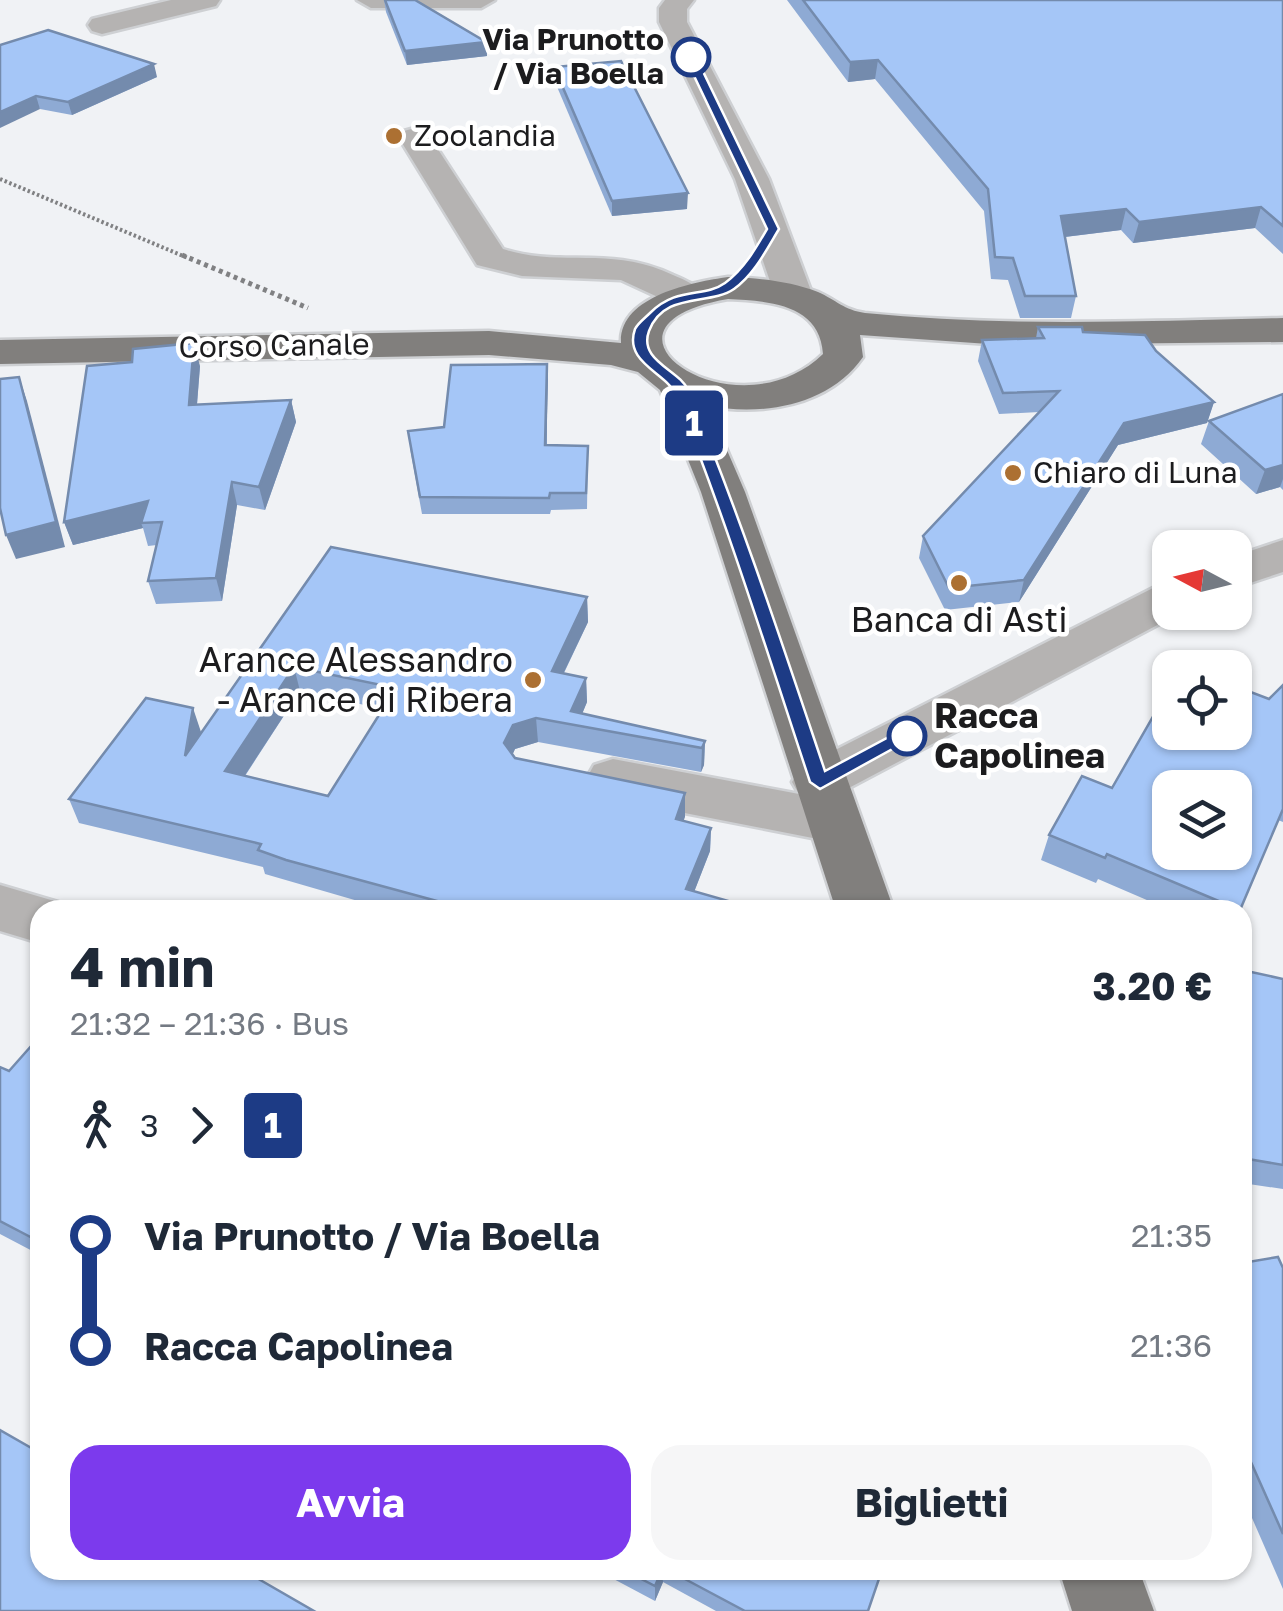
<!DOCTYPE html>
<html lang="it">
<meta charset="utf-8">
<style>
:root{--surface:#fff;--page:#f6f6f7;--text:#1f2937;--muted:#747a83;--accent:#7c3aed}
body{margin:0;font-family:"Golos Text",sans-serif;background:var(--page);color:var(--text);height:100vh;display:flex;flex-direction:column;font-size:38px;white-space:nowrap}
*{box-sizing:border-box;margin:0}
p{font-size:32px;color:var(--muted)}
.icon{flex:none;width:55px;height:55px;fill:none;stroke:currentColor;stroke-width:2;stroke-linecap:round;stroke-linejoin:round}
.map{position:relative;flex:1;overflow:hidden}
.drawer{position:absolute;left:30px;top:900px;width:1222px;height:680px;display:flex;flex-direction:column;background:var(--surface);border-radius:30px;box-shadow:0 2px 8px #0004}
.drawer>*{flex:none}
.badge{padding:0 20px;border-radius:8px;font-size:35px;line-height:65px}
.needle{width:65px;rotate:277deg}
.buttons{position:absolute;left:1152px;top:530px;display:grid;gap:20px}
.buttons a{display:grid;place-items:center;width:100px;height:100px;border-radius:20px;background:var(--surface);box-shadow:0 2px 8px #0004;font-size:50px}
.map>.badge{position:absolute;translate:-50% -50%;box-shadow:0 0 0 5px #fff}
.legs{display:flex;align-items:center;gap:15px;height:110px;padding:0 40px;font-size:32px}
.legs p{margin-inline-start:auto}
.headline{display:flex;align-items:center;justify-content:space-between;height:170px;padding:0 40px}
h1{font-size:55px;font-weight:700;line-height:75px}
.action{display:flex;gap:20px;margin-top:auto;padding:20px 40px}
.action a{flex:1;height:115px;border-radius:30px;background:var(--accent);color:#fff;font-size:40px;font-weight:700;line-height:115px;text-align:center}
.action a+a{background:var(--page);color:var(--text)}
ul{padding:0 40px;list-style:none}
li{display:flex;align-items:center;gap:35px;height:110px;font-size:38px}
li i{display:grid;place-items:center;width:15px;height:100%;margin:0 12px;background:currentColor}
li i::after{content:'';width:25px;height:25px;margin:-12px;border:8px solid;border-radius:50%;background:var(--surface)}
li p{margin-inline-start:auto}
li:first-child i{background:linear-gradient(#0000 50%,currentColor 0)}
li:last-child i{background:linear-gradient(currentColor 50%,#0000 0)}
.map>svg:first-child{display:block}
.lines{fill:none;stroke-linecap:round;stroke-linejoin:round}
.minor-casing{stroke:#ced0d3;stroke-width:5}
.major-casing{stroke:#ced0d3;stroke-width:5}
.path-far1{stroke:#808183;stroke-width:4;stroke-dasharray:2.5 2.5;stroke-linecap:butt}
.path{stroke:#808183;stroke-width:5;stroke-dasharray:4 4;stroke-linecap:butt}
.minor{fill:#b5b3b2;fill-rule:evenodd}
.major{fill:#817f7d;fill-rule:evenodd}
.wall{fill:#8eaad4;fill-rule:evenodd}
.shaded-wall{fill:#748bad}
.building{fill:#a5c6f7;stroke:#748bad;stroke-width:2.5;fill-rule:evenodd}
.line-1{fill:#1d3b85;stroke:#fff;stroke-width:2.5}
.stop-1-dot{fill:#fff;stroke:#1d3b85;stroke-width:5}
.poi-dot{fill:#ac7032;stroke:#fff;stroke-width:4}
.labels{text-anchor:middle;stroke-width:9;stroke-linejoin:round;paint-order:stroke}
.far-stop-label{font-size:30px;font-weight:bold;fill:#1c1c1e;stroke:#fff;text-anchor:end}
.far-poi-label{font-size:30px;fill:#1c1c1e;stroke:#fff;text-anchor:start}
.far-street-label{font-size:30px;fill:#1c1c1e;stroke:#fff}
.poi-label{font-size:35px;fill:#1c1c1e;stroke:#fff}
.stop-label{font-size:35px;font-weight:bold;fill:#1c1c1e;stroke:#fff;text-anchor:start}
</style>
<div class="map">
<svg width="1283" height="1611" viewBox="0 0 1283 1611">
<rect width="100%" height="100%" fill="#f0f2f5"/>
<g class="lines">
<defs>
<g id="minor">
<path d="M171,0H220L216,6L102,34L92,31L88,25L92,19Z"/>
<path d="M357,0H495L481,8H371Z"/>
<path d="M665,0H694L687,9V22L769,179L813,296L807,304L794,307L781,304L775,296L735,179L659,22V8Z"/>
<path d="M415,128L426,131L503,249C560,268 610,245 673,275C685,280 697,285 705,296L699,304L686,307L673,304L621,280L522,276L477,265L399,138L404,131Z"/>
<path d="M1283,540V572L1235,588V556Z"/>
<path d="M1170,583V612H1182L828,799L853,806L861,821L853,836L833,842L613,799L594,793L586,779L594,765L613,759L799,794L792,782L800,768L1153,588Z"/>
<path d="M0,885L61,903L64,910H40V943L0,931Z"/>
</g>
<g id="major">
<path d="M728,277C758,278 790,281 818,292C836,300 844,310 865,313C1004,327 1144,321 1283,318V342L1003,345L860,335L863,357C829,406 763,416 708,406L745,492L894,910H836L701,492L660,390L638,372L611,365L489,355L0,364V340L489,331L621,343C619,296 693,282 728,277ZM728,299C769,301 820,304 823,354C735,439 570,326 728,299Z"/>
<path d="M1059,1570H1139L1154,1611H1072Z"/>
</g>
</defs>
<use href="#minor" class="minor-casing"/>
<use href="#major" class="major-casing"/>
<path class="path-far1" d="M0,179L188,258"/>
<path class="path" d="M182,255L308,308"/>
<use href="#minor" class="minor"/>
<use href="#major" class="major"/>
</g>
<g class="wall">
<path d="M384,0L486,42L487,56L407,65L386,12Z"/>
<path d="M787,0H1283V254L1255,228L1133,243L1121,230L1065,237L1076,296L1071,318H1020L1008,280L991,279L984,211L875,79L848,82Z"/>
<path d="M0,45L157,77L72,115L40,109Z"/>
<path d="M554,67L687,209L612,216L555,82Z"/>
<path d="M1038,327L1083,332L1156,351L1214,402L1207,423L1118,445L1019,602L945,610L919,558L923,536L1039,412L999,414L978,361L982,340L1036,338Z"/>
<path d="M547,364V445L588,446L587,509L551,510L550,514H422L410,448Z"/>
<path d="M200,366L197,405L291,400L296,422L265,510L237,505L222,601L156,604L148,581L157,545L148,546L143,528L73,545L64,522Z"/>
<path d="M1283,394V490L1280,487L1256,494L1201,444L1209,421Z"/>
<path d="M331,547L587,597L588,622L564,673L586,678L587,702L582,714L705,741L704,765L701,772L538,742L515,749L512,755L515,758L685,793L683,821L711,828L710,851L694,892L732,910H389L265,874L263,867L79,823L69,799L201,734ZM300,691L383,709L328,796L245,776Z"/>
<path d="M1283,685V822L1278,820L1240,910H1170L1098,879L1096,883L1041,860L1049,835L1112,788L1269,699Z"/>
<path d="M1242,970L1283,979V1189L1242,1183Z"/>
<path d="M40,1036V1255L0,1234V1067L9,1071Z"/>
<path d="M1242,1263L1283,1268V1589L1242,1495Z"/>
<path d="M608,1570H882L868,1611H716L663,1582L655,1601L608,1576Z"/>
</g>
<g class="shaded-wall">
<path d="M486,42L487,56L407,65L405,51Z"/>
<path d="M878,60L875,79L848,82L850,62Z"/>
<path d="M154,64L157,77L72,115L68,102Z"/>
<path d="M36,96L40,109L0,128V112Z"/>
<path d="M688,193L687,209L612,216V201Z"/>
<path d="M1261,207L1255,228L1133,243L1139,222Z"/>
<path d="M1126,209L1121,230L1056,238L1061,216Z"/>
<path d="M194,343L200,366L195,428L189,405Z"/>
<path d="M547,364L548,380L546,462L545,445Z"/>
<path d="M19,377L27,401L65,547L16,559L6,535Z"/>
<path d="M291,400L296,422L265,510L259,487Z"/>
<path d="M1214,402L1207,423L1118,445L1019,602L1024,580L1124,423Z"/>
<path d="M1283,465V479L1280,487L1256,494L1265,470Z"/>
<path d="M232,482L237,505L222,601L216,578Z"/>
<path d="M148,501L141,523L143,528L73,545L64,522Z"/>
<path d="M587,597L588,622L553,695L552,671Z"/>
<path d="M294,667L300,691L232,795L225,771Z"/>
<path d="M586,678L587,702L577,726L571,711Z"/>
<path d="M193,708L201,732L185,756Z"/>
<path d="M536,718L538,742L515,749L507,767L504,743L513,725Z"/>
<path d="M705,741L704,765L701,772L702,748Z"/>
<path d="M685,793V817L675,843L676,819Z"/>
<path d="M711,828L710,851L687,910L686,889Z"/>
<path d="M662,1570L663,1582L655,1601V1586Z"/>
</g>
<g class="building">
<path d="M385,0H415L486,42L405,51Z"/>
<path d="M803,0H1283V226L1261,207L1139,222L1126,209L1061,216L1076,296H1025L1013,258L995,257L988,189L878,60L850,62Z"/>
<path d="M48,30L154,64L68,102L36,96L0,112V45Z"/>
<path d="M621,61L688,193L612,201L554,67Z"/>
<path d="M1038,327H1082L1083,332L1145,335L1156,351L1214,402L1124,423L1024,580L949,588L923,536L1059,391L1003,393L982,340L1044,338Z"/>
<path d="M194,343L189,405L291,400L259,487L232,482L216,578L148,581L162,522L141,523L148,501L64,522L87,366L132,362L133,349Z"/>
<path d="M547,364L545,445L588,446L586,493H550L549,498L420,497L408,431L444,427L451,365Z"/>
<path d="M19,377L56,522L6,535L0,508V379Z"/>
<path d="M1283,394V465L1265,470L1209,421Z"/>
<path d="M331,547L587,597L552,671L586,678L571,711L705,741L702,748L536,718L513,725L504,743L515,758L685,793L676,819L711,828L686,889L732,902L729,910H470L286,860L258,850L261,844L69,799L146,698L193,708L185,756ZM294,667L396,688L328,796L225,771Z"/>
<path d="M1283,685V809L1240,910L1107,854L1105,858L1049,835L1082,776L1112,788L1170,687V732H1235V686L1269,699ZM1170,788H1235V852H1170Z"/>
<path d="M1242,970L1283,979V1165L1242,1158Z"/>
<path d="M40,1036V1242L0,1221V1067L9,1071Z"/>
<path d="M1278,1257L1283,1268V1534L1242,1442V1263Z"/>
<path d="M0,1430L40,1453V1570H243L314,1611H0Z"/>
<path d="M624,1570H662L655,1586Z"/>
<path d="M668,1570H882L868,1611H745Z"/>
</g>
<path class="line-1" d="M691,54L696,57L779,229C767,249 754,275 734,289C709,306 664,291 649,331C638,361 680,370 688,390C740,515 782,643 825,771L900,731H914L916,736L820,789L810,782C767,652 727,522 676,395C667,373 623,363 635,329C638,323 645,318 650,313C677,286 704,298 725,283C744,269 756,248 767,229L685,57Z"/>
<g class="stop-1-dot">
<circle cx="691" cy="57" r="18"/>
<circle cx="907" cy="736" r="18"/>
</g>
<g class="poi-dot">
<circle cx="394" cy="136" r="10"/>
<circle cx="1013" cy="473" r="10"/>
<circle cx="959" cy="583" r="10"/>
<circle cx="533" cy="680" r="10"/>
</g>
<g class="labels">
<g class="far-stop-label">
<text x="664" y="50">Via Prunotto<tspan x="664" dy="34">/ Via Boella</tspan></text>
</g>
<g class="far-poi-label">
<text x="414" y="146">Zoolandia</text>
<text x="1033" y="483">Chiaro di Luna</text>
</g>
<g class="far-street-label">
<text transform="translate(274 346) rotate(-1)" y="10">Corso Canale</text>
</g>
<g class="poi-label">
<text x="959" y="632">Banca di Asti</text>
<text x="513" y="672" text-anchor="end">Arance Alessandro<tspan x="513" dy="40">- Arance di Ribera</tspan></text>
</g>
<g class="stop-label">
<text x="934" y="728">Racca<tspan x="934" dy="40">Capolinea</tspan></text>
</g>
</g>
</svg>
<div class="buttons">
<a><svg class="needle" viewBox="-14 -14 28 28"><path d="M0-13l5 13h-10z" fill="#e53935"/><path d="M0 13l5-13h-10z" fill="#747a83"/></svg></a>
<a><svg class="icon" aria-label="locate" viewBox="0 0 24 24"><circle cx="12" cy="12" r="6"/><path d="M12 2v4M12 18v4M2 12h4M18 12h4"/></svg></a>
<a><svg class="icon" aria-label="layers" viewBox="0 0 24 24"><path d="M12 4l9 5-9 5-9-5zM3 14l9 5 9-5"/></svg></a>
</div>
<b class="badge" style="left:694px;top:423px;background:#1d3b85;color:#fff">1</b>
<section class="drawer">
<div class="headline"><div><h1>4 min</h1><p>21:32 – 21:36 · Bus</p></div><b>3.20 €</b></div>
<div class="legs"><svg class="icon" aria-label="walk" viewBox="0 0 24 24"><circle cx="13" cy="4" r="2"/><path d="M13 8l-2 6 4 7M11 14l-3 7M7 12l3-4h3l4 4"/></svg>3<svg class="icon" aria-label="forward" viewBox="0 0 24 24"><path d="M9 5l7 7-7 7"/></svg><b class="badge" style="background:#1d3b85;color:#fff">1</b></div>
<ul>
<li><i style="color:#1d3b85"></i><b>Via Prunotto / Via Boella</b><p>21:35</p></li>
<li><i style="color:#1d3b85"></i><b>Racca Capolinea</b><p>21:36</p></li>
</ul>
<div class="action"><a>Avvia</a><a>Biglietti</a></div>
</section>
</div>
